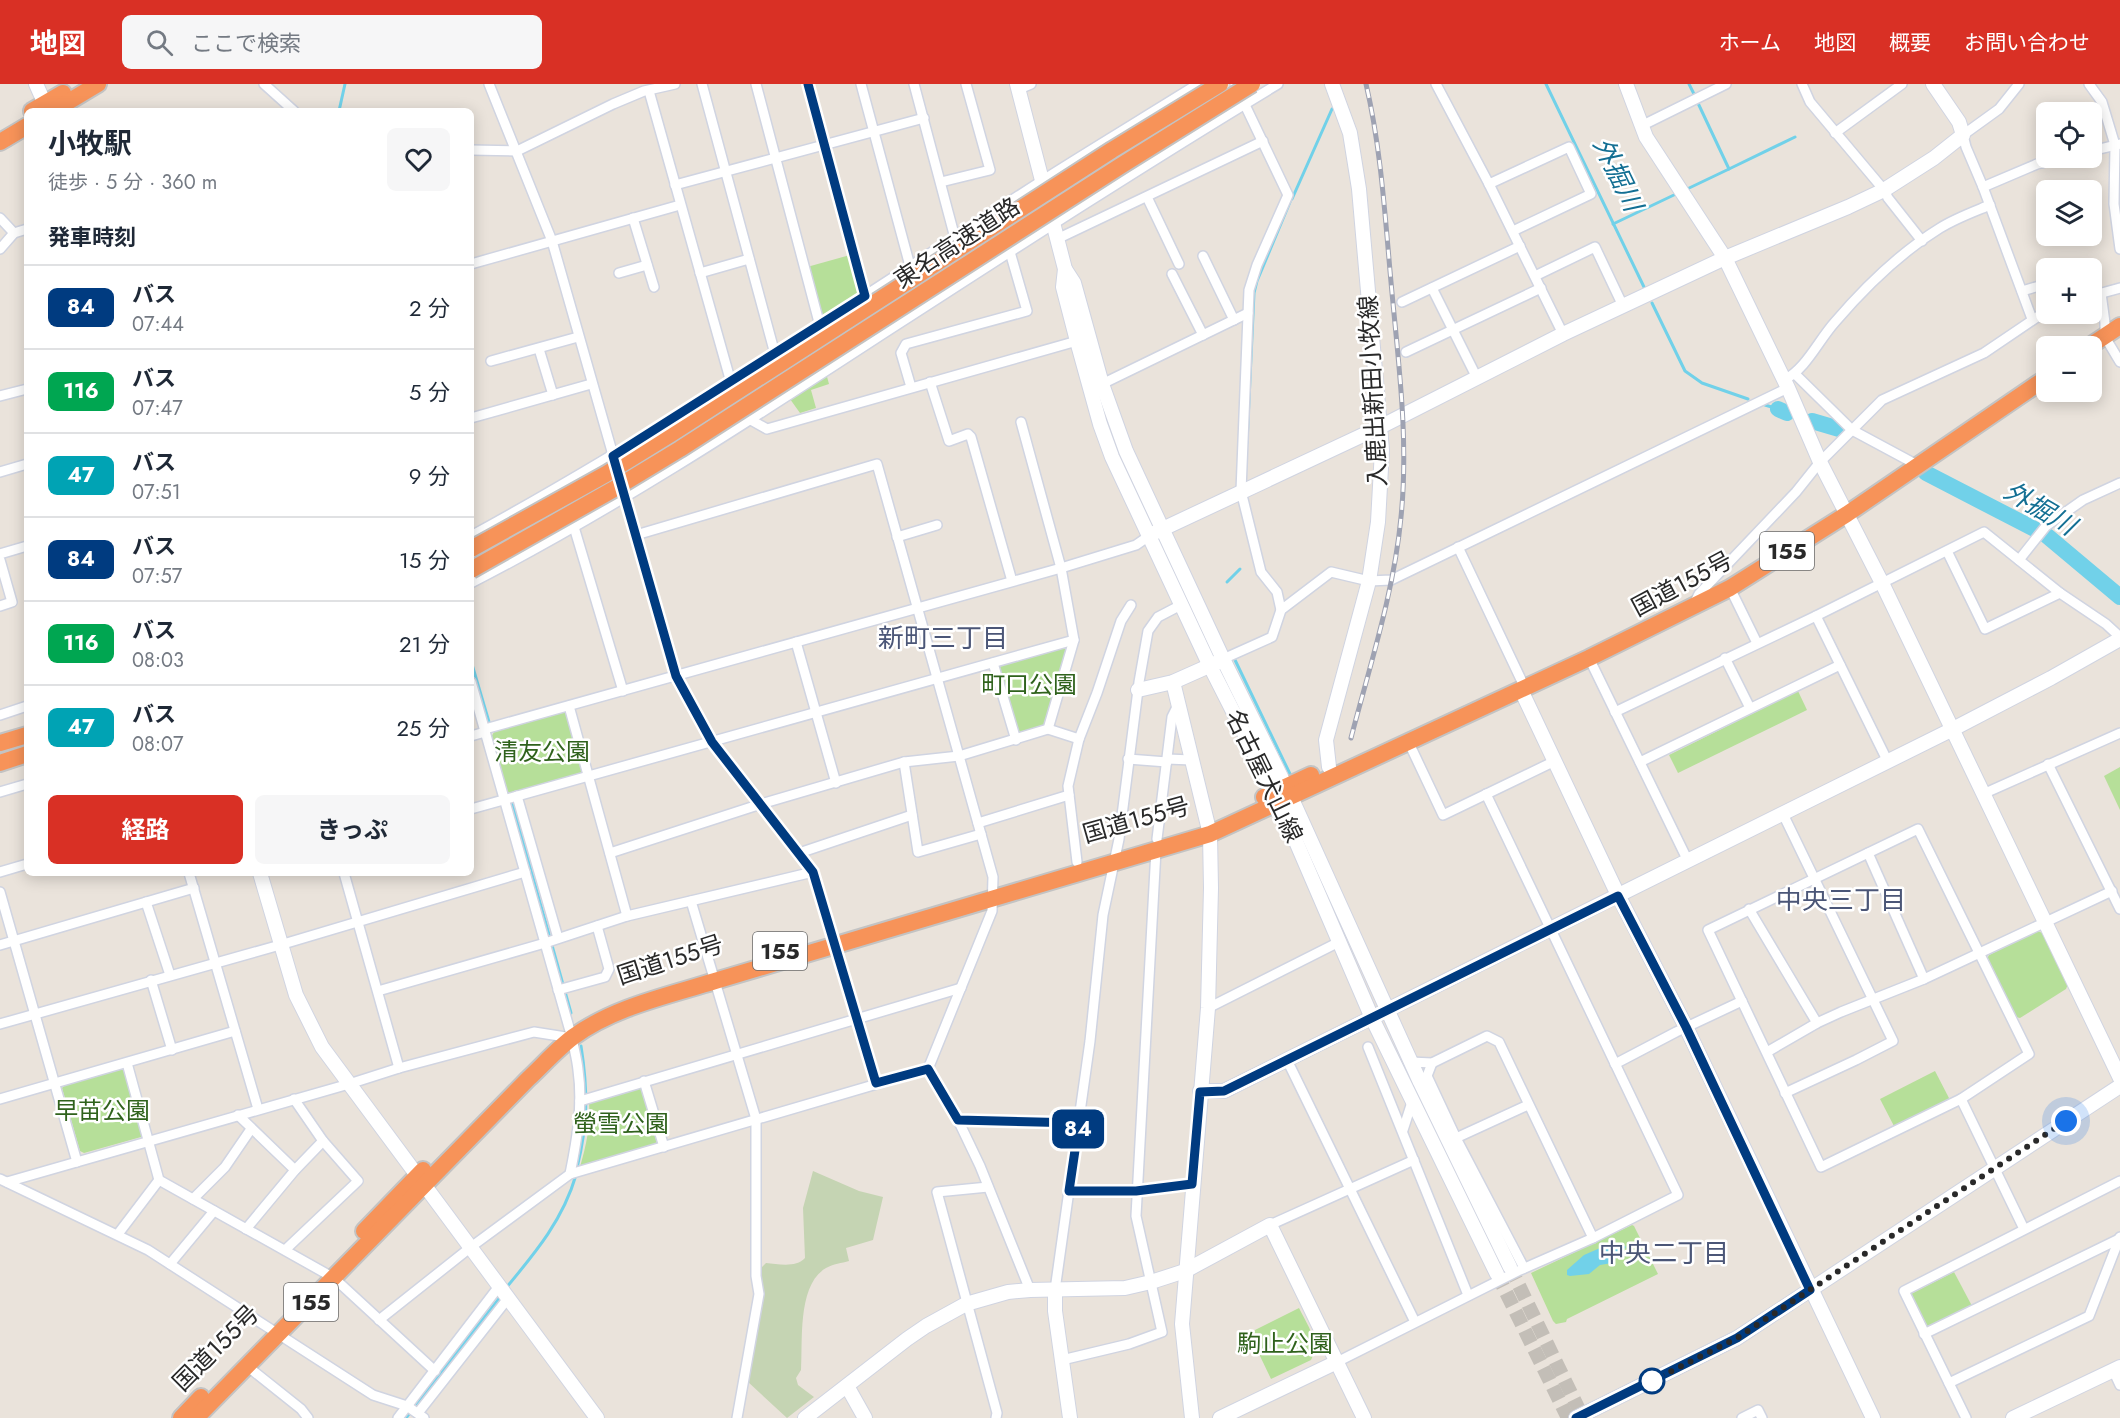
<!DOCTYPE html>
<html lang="ja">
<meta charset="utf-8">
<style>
:root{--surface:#fff;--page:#f6f6f7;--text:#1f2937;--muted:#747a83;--line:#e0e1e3;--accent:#d93025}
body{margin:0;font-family:Jost,"Noto Sans JP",sans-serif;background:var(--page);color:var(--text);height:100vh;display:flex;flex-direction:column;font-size:22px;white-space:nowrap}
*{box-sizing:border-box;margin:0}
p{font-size:20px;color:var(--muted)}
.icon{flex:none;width:33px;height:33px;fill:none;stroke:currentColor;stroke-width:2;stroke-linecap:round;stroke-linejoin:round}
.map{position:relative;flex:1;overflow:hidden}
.drawer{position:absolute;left:24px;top:24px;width:450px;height:768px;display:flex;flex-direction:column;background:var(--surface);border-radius:9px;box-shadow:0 3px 15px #0003}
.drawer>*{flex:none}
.badge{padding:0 12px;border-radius:9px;font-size:21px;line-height:39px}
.buttons{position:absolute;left:2036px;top:18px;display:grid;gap:12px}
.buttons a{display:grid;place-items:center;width:66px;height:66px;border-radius:9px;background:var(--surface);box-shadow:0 3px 15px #0003;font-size:30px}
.you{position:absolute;width:30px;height:30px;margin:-15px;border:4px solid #fff;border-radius:50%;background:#1a73e8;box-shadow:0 0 0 9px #1a73e833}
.map>.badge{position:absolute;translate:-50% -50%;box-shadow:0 0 0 3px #fff}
h2{padding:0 24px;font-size:22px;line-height:54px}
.round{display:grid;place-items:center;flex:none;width:63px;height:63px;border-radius:9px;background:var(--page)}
.summary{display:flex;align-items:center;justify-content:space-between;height:102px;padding:0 24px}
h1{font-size:28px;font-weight:700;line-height:45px}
.action{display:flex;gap:12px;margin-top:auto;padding:12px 24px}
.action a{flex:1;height:69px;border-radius:9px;background:var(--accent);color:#fff;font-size:24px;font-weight:700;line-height:69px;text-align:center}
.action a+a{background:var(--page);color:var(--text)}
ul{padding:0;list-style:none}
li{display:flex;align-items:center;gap:18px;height:84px;padding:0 24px;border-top:2px solid var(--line)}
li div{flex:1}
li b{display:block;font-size:22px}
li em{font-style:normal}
li .badge{min-width:66px;font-weight:700;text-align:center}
header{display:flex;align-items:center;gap:36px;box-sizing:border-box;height:84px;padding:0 30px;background:var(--accent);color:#fff}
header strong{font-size:28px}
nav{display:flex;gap:33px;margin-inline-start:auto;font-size:21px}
.search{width:420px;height:54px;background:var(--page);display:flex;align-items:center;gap:15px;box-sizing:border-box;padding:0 21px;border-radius:9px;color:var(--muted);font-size:22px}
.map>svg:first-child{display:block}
.green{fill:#b6df99}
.cemetery{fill:#c5d4b3}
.water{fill:#71d1e9}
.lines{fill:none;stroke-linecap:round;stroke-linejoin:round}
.stream{stroke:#71d1e9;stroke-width:3}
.river{stroke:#71d1e9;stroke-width:16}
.secondary-tunnel{stroke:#c3beb7;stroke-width:14;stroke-dasharray:14 7;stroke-linecap:butt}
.street-casing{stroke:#d0d4e1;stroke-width:12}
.secondary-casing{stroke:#d0d4e1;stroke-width:16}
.highway-casing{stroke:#c3c3c3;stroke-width:20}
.street{stroke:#fff;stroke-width:9}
.secondary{stroke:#fff;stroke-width:14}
.highway{stroke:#f79359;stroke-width:16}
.rail-casing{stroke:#9ea2b2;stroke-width:5}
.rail{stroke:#fff;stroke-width:3;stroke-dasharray:9;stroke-linecap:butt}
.highway-bridge-casing{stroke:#c3c3c3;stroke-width:20;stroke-linecap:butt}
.highway-bridge{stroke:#f79359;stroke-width:16}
.line-casing{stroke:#fff;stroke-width:14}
.line{stroke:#003b80;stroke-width:9}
.walk{stroke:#292929;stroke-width:6;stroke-dasharray:0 10.8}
.stop-dot{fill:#fff;stroke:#003b80;stroke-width:3}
.labels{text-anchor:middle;stroke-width:5;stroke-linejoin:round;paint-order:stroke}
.shield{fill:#fff;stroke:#696969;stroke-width:1.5}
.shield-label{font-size:22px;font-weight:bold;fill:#292929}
.street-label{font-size:24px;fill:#292929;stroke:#fff}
.park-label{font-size:24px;fill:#2f621c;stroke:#fff}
.water-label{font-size:26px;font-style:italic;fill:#136f93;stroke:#fff}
.neighbourhood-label{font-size:26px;fill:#4b5677;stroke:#fff}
</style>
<header>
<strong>地図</strong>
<div class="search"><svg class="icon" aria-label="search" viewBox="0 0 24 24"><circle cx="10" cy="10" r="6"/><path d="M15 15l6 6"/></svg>ここで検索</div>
<nav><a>ホーム</a><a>地図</a><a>概要</a><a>お問い合わせ</a></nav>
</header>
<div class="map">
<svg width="2120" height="1334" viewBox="0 0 2120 1334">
<rect width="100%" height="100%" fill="#eae3db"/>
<g class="green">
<path d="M850,171L860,208L821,234L807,183Z"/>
<path d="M826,289L829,300L811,306L816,324L800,329L790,315Z"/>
<path d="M1064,564L1067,567L1044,641L1020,650L1016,649L998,585L1000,581Z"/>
<path d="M1798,607L1807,626L1678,689L1669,671Z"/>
<path d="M565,628L569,630L585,686L583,689L507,711L490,655L494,648Z"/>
<path d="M2120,683V726L2104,692Z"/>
<path d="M2038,847L2042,849L2068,900L2066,905L2020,934L2016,933L1987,875L1989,871Z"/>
<path d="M120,985L125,987L143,1049L141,1053L84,1069L80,1067L62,1004L65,1001Z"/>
<path d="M1935,987L1950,1016L1895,1044L1880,1015Z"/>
<path d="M640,1003L643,1006L659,1057L657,1061L580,1083C586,1062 591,1041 589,1018Z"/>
<path d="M1632,1141L1634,1142L1658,1190L1567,1235L1566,1238L1556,1240L1553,1237L1531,1189Z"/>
<path d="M1954,1188L1972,1222L1927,1245L1909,1211Z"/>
<path d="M1299,1224C1307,1241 1321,1258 1311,1276L1271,1295L1249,1249Z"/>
</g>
<path class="cemetery" d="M813,1087L859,1107L883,1113L873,1156L846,1164L849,1177C842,1179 833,1180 826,1184C797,1201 803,1257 801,1286L796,1294L798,1301L814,1313L787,1334L747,1297L761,1214L757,1188L766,1179C778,1180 796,1184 805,1174L803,1124Z"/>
<path class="water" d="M1607,1161H1623L1626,1163L1612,1179L1600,1181L1589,1190L1570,1192L1567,1191V1186L1584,1171Z"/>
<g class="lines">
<g class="stream">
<path d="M1546,0L1644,203"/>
<path d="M1689,0L1695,12"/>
<path d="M339,27L345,0"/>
<path d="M1729,85L1795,53"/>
<path d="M1685,106L1729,85L1697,17"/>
<path d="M1292,115L1332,25"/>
<path d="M1613,140L1676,110"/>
<path d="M1652,219L1685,287L1702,299L1748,315"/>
<path d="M1765,321L1778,325"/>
<path d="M1247,359L1254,209L1257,197L1290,118"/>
<path d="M1227,498L1240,485"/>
<path d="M1235,576L1291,692"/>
<path d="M471,577L489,638"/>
<path d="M512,719L571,929"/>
<path d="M577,1084C588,1040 588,1006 581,962"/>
<path d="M506,1204C535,1169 563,1136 576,1091"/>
<path d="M406,1334L501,1212"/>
</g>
<g class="river">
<path d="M1778,325L1787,329"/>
<path d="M1812,337L1846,347"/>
<path d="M1926,389L2046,451L2120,513"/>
</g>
<g class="secondary-tunnel">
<path d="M1510,1183L1583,1334"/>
<path d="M1497,1190L1568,1334"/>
</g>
<defs>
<g id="street">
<path d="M264,0L294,27"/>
<path d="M489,0L552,157L676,592L712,658L813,788L876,999"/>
<path d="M702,0L775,270"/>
<path d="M756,0L820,242"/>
<path d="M808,0L865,212"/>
<path d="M861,0L910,182"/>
<path d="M914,0L955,154"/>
<path d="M1235,0L1288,111L1257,181L1249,206L1241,407L1261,488L1277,508L1281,526"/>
<path d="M1436,0L1489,100L1563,250"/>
<path d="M1802,0L1810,18L1884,106L1888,114L1922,157"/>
<path d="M2019,0L1999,25L1963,51L1966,63L1983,103L2032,235"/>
<path d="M2089,0L2102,18L2115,61L2114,120L2120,165"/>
<path d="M1019,5L1031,0"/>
<path d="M649,7L732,302"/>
<path d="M1641,42L1726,0"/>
<path d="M1835,49L1902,0"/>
<path d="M471,66L517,67L613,20L644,7L675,0"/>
<path d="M2091,67L2120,60"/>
<path d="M941,98L990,86L966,0"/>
<path d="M1489,100L1569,63L1591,110L1513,147"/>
<path d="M675,101L924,34"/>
<path d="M1983,103L2037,80L2065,74"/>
<path d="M1147,113L1179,180"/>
<path d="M0,134L14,149"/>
<path d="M633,134L654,203"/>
<path d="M1057,155L1263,57"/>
<path d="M0,165L14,149L27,145"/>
<path d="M1203,172L1234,236"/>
<path d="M471,180L680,121"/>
<path d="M619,189L647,181"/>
<path d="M700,189L749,175"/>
<path d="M1172,190L1203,251"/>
<path d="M1535,192L1595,163L1623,222"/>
<path d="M1432,204L1477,294"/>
<path d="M2022,207L2046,200"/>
<path d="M2101,209L2105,239V253L2120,278"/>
<path d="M2091,212L2120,204"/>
<path d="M1402,218L1520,162"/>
<path d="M539,265L553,311"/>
<path d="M1406,268L1541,204"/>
<path d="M491,277L578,253"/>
<path d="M1795,290L1852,346L1919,382"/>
<path d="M1784,296C1806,285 1818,257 1835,238C1865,203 1901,168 1940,144C1956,134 1973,128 1990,121"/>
<path d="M930,298L949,357L968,350L971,353L1012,497"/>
<path d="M1102,300L1248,229"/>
<path d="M911,303L901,269L906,260L1027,227L1010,168"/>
<path d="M0,312L27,305"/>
<path d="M749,333L751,336L767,345L1077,257"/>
<path d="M471,334L591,300"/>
<path d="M0,388L27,380"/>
<path d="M574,443L623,607"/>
<path d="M471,452C667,345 852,219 1040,98C1092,65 1145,33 1198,0"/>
<path d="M897,453L937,441"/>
<path d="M1458,463L1525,604"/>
<path d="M1947,467L1985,545L2060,509"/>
<path d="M0,470L27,462"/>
<path d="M0,476L12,518L0,522"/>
<path d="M2019,476L2046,442L2083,416L2120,399"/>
<path d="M471,499C611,427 743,341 875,255C1008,169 1142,82 1278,0"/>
<path d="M1730,504L1757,559"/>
<path d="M1694,520L1699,510L1796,408L1820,378L1882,316L1984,269L2046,227"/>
<path d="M1816,532L1888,678"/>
<path d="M796,558L836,699"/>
<path d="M1589,574L1688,777"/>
<path d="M1725,574L1750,624"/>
<path d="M1223,575L1272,553L1281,526L1331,488L1369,497L1391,496L1788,304"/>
<path d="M993,579L1016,656"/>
<path d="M471,598L572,954C574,965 577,975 578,986C583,1021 577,1055 570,1090"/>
<path d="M569,622L627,832"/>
<path d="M1615,628L1816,532L1984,448L2060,509L2106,540L2120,553"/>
<path d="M0,631L27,622"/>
<path d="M485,645L1061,484L1136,461L1149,452"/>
<path d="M1048,645L1079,655L1068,702L1077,778"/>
<path d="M471,652L485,648"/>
<path d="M1079,655L1097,609L1121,537L1131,521"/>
<path d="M1408,657L1443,731L1555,677"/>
<path d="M1128,675L1167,678"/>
<path d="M1167,675L1192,676"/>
<path d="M904,678L918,768L981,750"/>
<path d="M1640,678L1840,581"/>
<path d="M2048,680L2120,825"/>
<path d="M0,708L27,700"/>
<path d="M1983,710L2120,649"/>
<path d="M517,712L558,854"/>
<path d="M471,725L1074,556"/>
<path d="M1783,730L1893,957L1856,976L1785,1009"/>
<path d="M978,739L1069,711"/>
<path d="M1918,745L2029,970L1961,1015L1821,1083L1708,846Z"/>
<path d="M1157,755L1172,633L1178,621"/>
<path d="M610,769L761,720L904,678L959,672L1048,645L1074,556L1061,484L1021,338"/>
<path d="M1868,769L1924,895"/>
<path d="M800,771L805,767L912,731"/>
<path d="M0,788L27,780"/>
<path d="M189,789L258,1025"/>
<path d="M344,789L399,984"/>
<path d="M0,808L77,1078"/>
<path d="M691,817L756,1035V1192L759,1210L737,1334"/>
<path d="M146,818L170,891"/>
<path d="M1749,825L1817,939"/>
<path d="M0,861L194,804"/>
<path d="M151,896L172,966"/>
<path d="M558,906L605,893L609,885L597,842"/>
<path d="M378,907L545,859L627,832L813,788"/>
<path d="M1208,924L1339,858"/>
<path d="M0,940L280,861L525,788"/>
<path d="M1368,963L1468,1211"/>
<path d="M1767,968L1817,939L1841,928L1924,895L2112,807"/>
<path d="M1287,976L1415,1238"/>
<path d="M1411,978L1432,979L1487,952L1499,958L1593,1154"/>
<path d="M127,979L159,1096L334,1194L435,1287"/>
<path d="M1432,979L1427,992L1456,1054L1524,1184"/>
<path d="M1615,980L1676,948L1742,917"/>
<path d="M928,985L958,1036L980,1082L1030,1206"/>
<path d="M644,997L664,1063"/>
<path d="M0,1015L235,947"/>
<path d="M1961,1015L2024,1145"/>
<path d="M580,1017L961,904"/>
<path d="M238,1031L295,1086"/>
<path d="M958,1036L1079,1039"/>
<path d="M1403,1046L1413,1015"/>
<path d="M1456,1054L1528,1021"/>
<path d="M0,1095L148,1166L373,1311L407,1322L424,1334"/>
<path d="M7,1098L349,1000L399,984L534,948L572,954"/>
<path d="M988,1103L937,1108L997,1329L996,1334"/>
<path d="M1069,1107H1136L1192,1100"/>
<path d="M193,1115L225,1083L251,1045"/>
<path d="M1270,1141L1414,1076"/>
<path d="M246,1145L295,1086L323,1057"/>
<path d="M118,1150L159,1096"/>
<path d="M285,1166L358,1097L323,1057L294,1015"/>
<path d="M170,1180L214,1127"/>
<path d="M1055,1206L1090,957L1103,831L1119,755L1139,598L1148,547L1158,533L1181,521"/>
<path d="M379,1236L471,1163L570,1090L928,985L992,827L993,793L877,380L636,451"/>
<path d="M1924,1250L2119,1155"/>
<path d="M1062,1276L1129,1260L1162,1248L1136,1132L1156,766"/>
<path d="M1337,1278L1518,1187L1593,1154L1678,1111L1486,710"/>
<path d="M247,1282L301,1325L308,1334"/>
<path d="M2113,1286L2120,1301"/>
<path d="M1949,1299L2089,1232L2120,1153"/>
<path d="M418,1329L509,1213"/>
<path d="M398,1334L500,1201"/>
<path d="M1742,1334L1758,1326L1762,1334"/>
<path d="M1966,1334L1904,1207L2120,1097"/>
</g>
<g id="secondary">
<path d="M36,0L48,27"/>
<path d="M1017,0L1065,185L1074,199L1102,300L1126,367L1223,575L1291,713L1420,998L1510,1183"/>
<path d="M1626,0L1646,53L1725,174L1788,304L1820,378L1882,499L2120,994"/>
<path d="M1065,185L1063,203L1077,257L1100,340L1112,373L1210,582L1279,718L1372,934L1497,1190"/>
<path d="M1154,449L1380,343L1563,250L1725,174L1848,123L1884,106L1934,74L1963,51L1959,38L1933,0"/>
<path d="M1173,598L1210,750L1211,804L1208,924L1182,1240L1192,1334"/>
<path d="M1138,606L1173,598L1218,578"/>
<path d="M1521,606L1618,811L1686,943L1873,1334"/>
<path d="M1329,683L1326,656L1369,497L1378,438L1382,366L1359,105L1350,49L1332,0"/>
<path d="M260,789L296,911L322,963L597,1334"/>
<path d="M1200,1007H1224L1953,645L2051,594L2120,555"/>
<path d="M1055,1206V1227L1070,1334"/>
<path d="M847,1302L865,1334"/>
<path d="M805,1334L907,1255L926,1242L966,1220L1008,1208L1030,1206L1125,1204L1151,1198L1185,1187L1270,1141L1364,1334"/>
<path d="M1220,1334L1337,1278"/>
<path d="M1576,1334L1737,1254L2120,1002"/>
<path d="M2013,1334L2120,1283"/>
</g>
<g id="highway">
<path d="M32,27L63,9"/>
<path d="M53,27L98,0"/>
<path d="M0,58L27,42"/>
<path d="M2090,262L2120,242"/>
<path d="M0,659L27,651"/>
<path d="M0,679L27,670"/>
<path d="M1264,713L1311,691"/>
<path d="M364,1147L423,1086"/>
<path d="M181,1334L201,1313"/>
<path d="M196,1334L528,995C543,981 557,965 573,953C614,923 667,912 715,897L1210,750L1589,574L1730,504L1847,430L2046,294"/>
</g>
</defs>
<use href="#street" class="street-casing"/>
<use href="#secondary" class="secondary-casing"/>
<use href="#highway" class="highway-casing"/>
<use href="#street" class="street"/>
<use href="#secondary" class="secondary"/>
<use href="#highway" class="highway"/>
<defs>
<path id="rail" d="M1351,654C1370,581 1394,508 1401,433C1409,354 1398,276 1391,198C1385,132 1381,64 1366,0"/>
</defs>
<use href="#rail" class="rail-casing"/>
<use href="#rail" class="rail"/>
<defs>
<g id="highway-bridge">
<path d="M471,465L606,390L671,350L1112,66L1220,0"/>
<path d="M471,486L614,405L680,365L1122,81L1252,0"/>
</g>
</defs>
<use href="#highway-bridge" class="highway-bridge-casing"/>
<use href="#highway-bridge" class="highway-bridge"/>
</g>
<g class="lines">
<defs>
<path id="line" d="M808,0L865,212L613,372L676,592L712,658L813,788L876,999L928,985L958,1036L1079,1039L1069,1107H1136L1192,1100L1200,1008L1224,1007L1618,812L1686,943L1810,1206L1737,1254L1576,1334"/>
</defs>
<use href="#line" class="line-casing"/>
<use href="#line" class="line"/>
<path class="walk" d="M1652,1297L1737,1254L2066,1037"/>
</g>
<circle class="stop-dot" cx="1652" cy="1297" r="12"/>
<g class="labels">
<g class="shield">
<rect x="1760" y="448" width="54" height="38" rx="4.5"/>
<rect x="753" y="848" width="54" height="38" rx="4.5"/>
<rect x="284" y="1199" width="54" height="38" rx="4.5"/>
</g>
<g class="shield-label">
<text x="1787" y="475">155</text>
<text x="780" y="875">155</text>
<text x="311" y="1226">155</text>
</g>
<g class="street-label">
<text transform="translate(957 159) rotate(-33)" y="8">東名高速道路</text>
<text transform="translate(1373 307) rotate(-93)" y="8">入鹿出新田小牧線</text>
<text transform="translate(1682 500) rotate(-28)" y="8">国道155号</text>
<text transform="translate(1264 692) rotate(64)" y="8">名古屋犬山線</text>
<text transform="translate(1136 736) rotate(-16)" y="8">国道155号</text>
<text transform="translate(670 876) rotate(-18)" y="8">国道155号</text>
<text transform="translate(216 1264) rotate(-45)" y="8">国道155号</text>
</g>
<g class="park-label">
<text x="1029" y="609">町口公園</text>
<text x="542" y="676">清友公園</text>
<text x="102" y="1035">早苗公園</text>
<text x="621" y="1048">螢雪公園</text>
<text x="1285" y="1268">駒止公園</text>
</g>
<g class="water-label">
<text transform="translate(1618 90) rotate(64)" y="9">外掘川</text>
<text transform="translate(2040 424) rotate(31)" y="9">外掘川</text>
</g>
<g class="neighbourhood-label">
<text x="943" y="563">新町三丁目</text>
<text x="1841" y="825">中央三丁目</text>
<text x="1664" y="1178">中央二丁目</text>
</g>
</g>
</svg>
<div class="buttons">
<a><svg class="icon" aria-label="locate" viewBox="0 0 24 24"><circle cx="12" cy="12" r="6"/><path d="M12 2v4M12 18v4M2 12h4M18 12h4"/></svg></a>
<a><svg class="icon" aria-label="layers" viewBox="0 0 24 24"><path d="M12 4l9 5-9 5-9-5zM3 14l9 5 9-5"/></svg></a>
<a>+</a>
<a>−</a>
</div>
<div class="you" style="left:2066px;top:1037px"></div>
<b class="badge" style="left:1078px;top:1045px;background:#003b80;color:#fff">84</b>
<section class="drawer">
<div class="summary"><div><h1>小牧駅</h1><p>徒歩 · 5 分 · 360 m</p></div><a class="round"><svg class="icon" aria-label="heart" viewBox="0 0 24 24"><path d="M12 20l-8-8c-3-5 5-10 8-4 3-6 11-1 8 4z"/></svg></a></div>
<h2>発車時刻</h2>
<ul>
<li><span class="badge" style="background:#003b80;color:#fff">84</span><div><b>バス</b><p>07:44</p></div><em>2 分</em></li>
<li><span class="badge" style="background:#00a651;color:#fff">116</span><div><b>バス</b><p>07:47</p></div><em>5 分</em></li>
<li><span class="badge" style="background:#00a3b4;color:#fff">47</span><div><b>バス</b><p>07:51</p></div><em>9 分</em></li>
<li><span class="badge" style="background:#003b80;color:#fff">84</span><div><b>バス</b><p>07:57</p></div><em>15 分</em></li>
<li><span class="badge" style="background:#00a651;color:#fff">116</span><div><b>バス</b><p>08:03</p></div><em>21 分</em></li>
<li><span class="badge" style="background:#00a3b4;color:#fff">47</span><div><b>バス</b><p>08:07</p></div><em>25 分</em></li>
</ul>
<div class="action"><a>経路</a><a>きっぷ</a></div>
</section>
</div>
